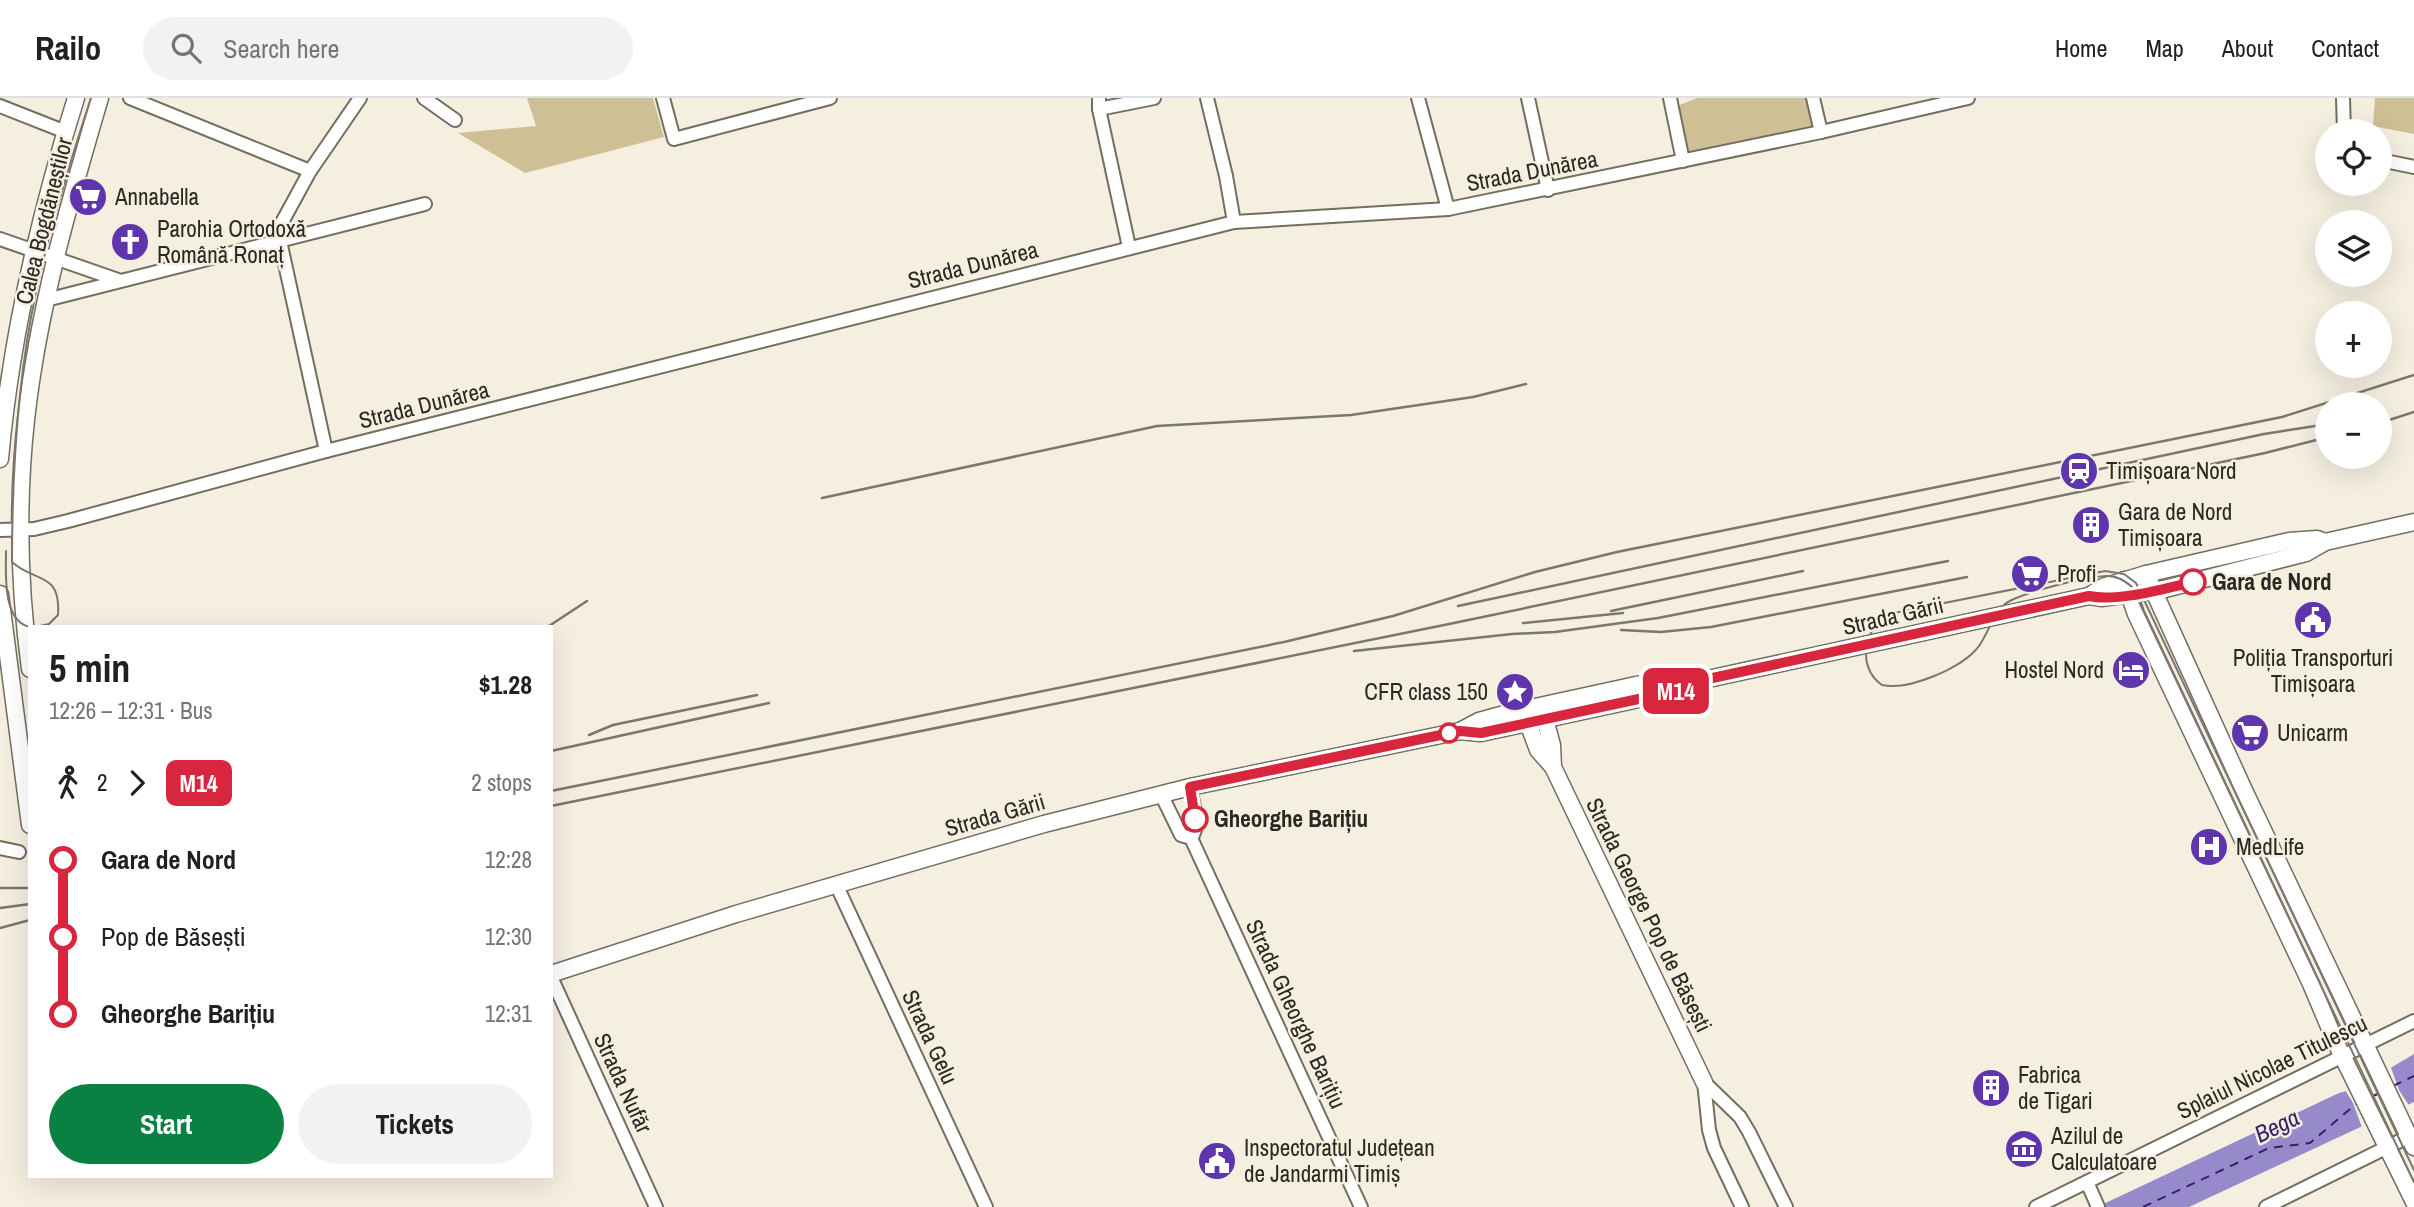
<!DOCTYPE html>
<meta charset="utf-8">
<style>
:root{--surface:#fff;--page:#f2f2f2;--text:#202124;--muted:#757577;--line:#e0e0e0;--accent:#0b8043}
body{margin:0;font-family:"Archivo Narrow",sans-serif;background:var(--page);color:var(--text);height:100vh;display:flex;flex-direction:column;font-size:26px;white-space:nowrap}
*{box-sizing:border-box;margin:0}
p{font-size:23px;color:var(--muted)}
.icon{flex:none;width:38px;height:38px;fill:none;stroke:currentColor;stroke-width:2;stroke-linecap:round;stroke-linejoin:round}
.map{position:relative;flex:1;overflow:hidden}
.side{position:absolute;left:28px;top:527px;width:525px;height:553px;display:flex;flex-direction:column;background:var(--surface);border-radius:0px;box-shadow:0 7px 28px #0002}
.side>*{flex:none}
.badge{padding:0 14px;border-radius:10px;font-size:24px;line-height:46px}
.buttons{position:absolute;left:2315px;top:21px;display:grid;gap:14px}
.buttons a{display:grid;place-items:center;width:77px;height:77px;border-radius:50%;background:var(--surface);box-shadow:0 7px 28px #0002;font-size:35px}
.map>.badge{position:absolute;translate:-50% -50%;box-shadow:0 0 0 4px #fff}
.legs{display:flex;align-items:center;gap:10px;height:77px;padding:0 21px;font-size:23px}
.legs p{margin-inline-start:auto}
.headline{display:flex;align-items:center;justify-content:space-between;height:119px;padding:0 21px}
h1{font-size:38px;font-weight:700;line-height:52px}
.primary-button{display:flex;gap:14px;margin-top:auto;padding:14px 21px}
.primary-button a{flex:1;height:80px;border-radius:42px;background:var(--accent);color:#fff;font-size:28px;font-weight:700;line-height:80px;text-align:center}
.primary-button a+a{background:var(--page);color:var(--text)}
ul{padding:0 21px;list-style:none}
li{display:flex;align-items:center;gap:24px;height:77px;font-size:26px}
li i{display:grid;place-items:center;width:10px;height:100%;margin:0 9px;background:currentColor}
li i::after{content:'';width:18px;height:18px;margin:-9px;border:5px solid;border-radius:50%;background:var(--surface)}
li p{margin-inline-start:auto}
li:first-child i{background:linear-gradient(#0000 50%,currentColor 0)}
li:last-child i{background:linear-gradient(currentColor 50%,#0000 0)}
header{display:flex;align-items:center;gap:42px;box-sizing:border-box;height:98px;padding:0 35px;background:var(--surface);border-bottom:2px solid var(--line)}
header strong{font-size:33px}
nav{display:flex;gap:38px;margin-inline-start:auto;font-size:24px}
.search{width:490px;height:63px;background:var(--page);display:flex;align-items:center;gap:18px;box-sizing:border-box;padding:0 24px;border-radius:38px;color:var(--muted);font-size:26px}
.map>svg:first-child{display:block}
.green{fill:#cebf95}
.water{fill:#978aca}
.pier{fill:#f5efe0}
.lines{fill:none;stroke-linecap:round;stroke-linejoin:round}
.ferry{stroke:#381f6a;stroke-width:2;stroke-dasharray:9 7;stroke-linecap:butt}
.minor-casing{stroke:#736e60;stroke-width:16}
.major-casing{stroke:#736e60;stroke-width:19}
.minor{stroke:#fff;stroke-width:12}
.major{stroke:#fff;stroke-width:16}
.tram{stroke:#7b776e;stroke-width:2}
.rail{stroke:#7b776e;stroke-width:2.5}
.line-1-casing{stroke:#fff;stroke-width:16}
.line-1{stroke:#d7263d;stroke-width:10}
.stop-1-dot{fill:#fff;stroke:#d7263d;stroke-width:3.5}
.labels{text-anchor:middle;stroke-width:5;stroke-linejoin:round;paint-order:stroke}
.street-label{font-size:23px;fill:#2b2823;stroke:#f5efe0}
.poi-label{font-size:23px;fill:#2b2823;stroke:#f5efe0;text-anchor:start}
.stop-label{font-size:23px;font-weight:bold;fill:#2b2823;stroke:#f5efe0;text-anchor:start}
.water-label{font-size:24px;font-style:italic;fill:#381f6a;stroke:#f5efe0}
</style>
<header>
<strong>Railo</strong>
<div class="search"><svg class="icon" aria-label="search" viewBox="0 0 24 24"><circle cx="10" cy="10" r="6"/><path d="M15 15l6 6"/></svg>Search here</div>
<nav><a>Home</a><a>Map</a><a>About</a><a>Contact</a></nav>
</header>
<div class="map">
<svg width="2414" height="1109" viewBox="0 0 2414 1109">
<rect width="100%" height="100%" fill="#f5efe0"/>
<g class="green">
<path d="M527,0H653L664,39L525,75L458,35L536,28Z"/>
<path d="M1697,0H1807L1814,28L1689,55L1677,8Z"/>
<path d="M2375,0H2414V36L2373,28Z"/>
</g>
<path class="water" d="M2414,956V1004L2189,1109H2097L2339,995L2355,991Z"/>
<path class="pier" d="M2390,967L2399,992L2410,1009L2363,1032L2353,1005L2344,990L2354,988Z"/>
<g class="lines">
<g class="ferry">
<path d="M2393,988L2414,978"/>
<path d="M2371,999L2382,994"/>
<path d="M2143,1109L2269,1050L2310,1045L2356,1006"/>
</g>
<defs>
<g id="minor">
<path d="M130,0L310,73"/>
<path d="M424,0L455,22"/>
<path d="M663,0L674,41L830,0"/>
<path d="M1099,0V11L1129,149"/>
<path d="M1207,0L1226,78L1234,124"/>
<path d="M1418,0L1448,111"/>
<path d="M1528,0L1548,92"/>
<path d="M1670,0L1683,63"/>
<path d="M1813,0L1821,34"/>
<path d="M2343,0L2344,33"/>
<path d="M0,8L66,34"/>
<path d="M1099,11L1154,0"/>
<path d="M2380,62L2414,69"/>
<path d="M0,141L118,182"/>
<path d="M46,202L425,106"/>
<path d="M326,353L280,143V128L310,73L360,0"/>
<path d="M0,432L34,431L68,423L326,353L1234,124L1448,111L1821,34L1968,0"/>
<path d="M1161,696L1181,737L1191,740C1201,729 1192,703 1190,689"/>
<path d="M1191,740L1361,1109"/>
<path d="M0,750L19,754"/>
<path d="M836,786L986,1109"/>
<path d="M551,879L656,1109"/>
<path d="M1704,984L1740,1019L1749,1034L1786,1109"/>
<path d="M1704,984L1709,1032L1714,1050L1742,1109"/>
<path d="M2087,1084L2098,1109"/>
<path d="M2036,1109L2414,923"/>
<path d="M2266,1109L2414,1036"/>
</g>
<g id="major">
<path d="M0,361C11,237 39,118 76,0"/>
<path d="M2146,476L2243,690L2414,1049"/>
<path d="M2124,482L2136,516L2311,886L2336,945L2414,1104"/>
<path d="M0,496L30,727"/>
<path d="M2089,498L2103,489L2146,476L2289,443L2317,441L2325,444"/>
<path d="M30,571C19,489 17,404 26,322C38,212 69,105 100,0"/>
<path d="M1543,614L1552,647L1553,669"/>
<path d="M1525,617L1538,652L1553,669L1704,984"/>
<path d="M1460,633L1481,635L1685,591L1708,581L2089,498L2101,500L2165,491L2306,455L2325,444L2414,424"/>
<path d="M551,876L736,816L1044,726L1190,689L1460,633L1479,623L1508,615L1636,587L1682,579L1708,581"/>
</g>
</defs>
<use href="#minor" class="minor-casing"/>
<use href="#major" class="major-casing"/>
<use href="#minor" class="minor"/>
<use href="#major" class="major"/>
<g class="tram">
<path d="M6,453C6,475 2,523 30,529"/>
<path d="M40,528L49,526L58,517C61,473 35,485 12,464C12,374 17,283 36,194C50,129 70,64 91,0"/>
<path d="M2414,1072L2136,485L2124,476L2105,473L1894,515C1864,524 1855,569 1882,587C1908,593 1963,570 1979,548C1988,535 1993,517 2004,507C2017,495 2089,478 2108,478C2118,478 2125,483 2132,489L2414,1084"/>
</g>
<g class="rail">
<path d="M2380,325L2414,314"/>
<path d="M822,400L1157,328L1351,317L1473,299L1526,286"/>
<path d="M1458,508L2264,336L2328,326"/>
<path d="M1611,513L1803,473"/>
<path d="M1523,525L1623,515"/>
<path d="M549,528L587,503"/>
<path d="M1621,532L1661,534L1711,529L1967,479"/>
<path d="M1354,553L1512,536L1555,534L1658,520L1948,463"/>
<path d="M589,637L613,627L757,597"/>
<path d="M551,653L769,605"/>
<path d="M551,693L1284,544L1393,518L1535,474L1617,454L2282,319L2414,277"/>
<path d="M551,708L1454,525L2265,355L2328,339"/>
<path d="M0,790H30"/>
<path d="M0,810L30,806"/>
<path d="M0,830L30,822"/>
</g>
</g>
<g class="lines">
<defs>
<path id="line-1" d="M1195,721L1190,689L1460,633L1481,635L1685,591L1708,581L2089,498C2118,504 2163,491 2193,484"/>
</defs>
<use href="#line-1" class="line-1-casing"/>
<use href="#line-1" class="line-1"/>
</g>
<defs>
<symbol id="supermarket-disc" viewBox="-11 -11 22 22"><circle r="9.5" fill="#5e35ad" stroke="#f5efe0"/><path d="M-6-5.5h2.5l.6 2H6L4.5 2H-2.5L-4.4-4H-6ZM-1.5 3.2a1.3 1.3 0 1 0 .1 0ZM3 3.2a1.3 1.3 0 1 0 .1 0Z" fill="#fff"/></symbol>
<symbol id="church-disc" viewBox="-11 -11 22 22"><circle r="9.5" fill="#5e35ad" stroke="#f5efe0"/><path d="M-1.2-6h2.4v3.5h3.3v2.4h-3.3V6h-2.4V-.1h-3.3v-2.4h3.3Z" fill="#fff"/></symbol>
<symbol id="station-disc" viewBox="-11 -11 22 22"><circle r="9.5" fill="#5e35ad" stroke="#f5efe0"/><path d="M-3-6H3Q5-6 5-4V2Q5 4 3 4L4.5 6H3L1.5 4h-3L-3 6H-4.5L-3 4Q-5 4-5 2V-4Q-5-6-3-6ZM-3.5-4v3h7v-3ZM-3.5 1v1.5H-2V1ZM2 1v1.5H3.5V1Z" fill="#fff"/></symbol>
<symbol id="building-disc" viewBox="-11 -11 22 22"><circle r="9.5" fill="#5e35ad" stroke="#f5efe0"/><path d="M-4-6H4V6H1V3H-1V6H-4ZM-2.5-4.3h1.7v1.8h-1.7ZM.8-4.3h1.7v1.8H.8ZM-2.5-1h1.7V.8h-1.7ZM.8-1h1.7V.8H.8Z" fill="#fff"/></symbol>
<symbol id="civic-disc" viewBox="-11 -11 22 22"><circle r="9.5" fill="#5e35ad" stroke="#f5efe0"/><path d="M-.6-6.5H3V-4.5H.6V-3L4-1V1h2V6H-6V1h2V-1L-.6-3ZM-1.2 2.5V6h2.4V2.5Z" fill="#fff"/></symbol>
<symbol id="hotel-disc" viewBox="-11 -11 22 22"><circle r="9.5" fill="#5e35ad" stroke="#f5efe0"/><path d="M-6-4.5h1.5V1H6V5H4.5V3h-9V5H-6ZM-4 0a1.8 1.8 0 1 1 3.6 0ZM.5 0V-2.5h3Q6-2.5 6 0Z" fill="#fff"/></symbol>
<symbol id="sight-disc" viewBox="-11 -11 22 22"><circle r="9.5" fill="#5e35ad" stroke="#f5efe0"/><path d="M0-6L1.8-2.2L6-1.7L2.9 1.2L3.7 5.4L0 3.3L-3.7 5.4L-2.9 1.2L-6-1.7L-1.8-2.2Z" fill="#fff"/></symbol>
<symbol id="hospital-disc" viewBox="-11 -11 22 22"><circle r="9.5" fill="#5e35ad" stroke="#f5efe0"/><path d="M-5-5h3v3.5h4V-5h3V5h-3V1.5h-4V5h-3Z" fill="#fff"/></symbol>
<symbol id="museum-disc" viewBox="-11 -11 22 22"><circle r="9.5" fill="#5e35ad" stroke="#f5efe0"/><path d="M0-6L6-3V-2H-6V-3ZM-5-1h2V3h-2ZM-1-1h2V3h-2ZM3-1h2V3H3ZM-6 4H6V6H-6Z" fill="#fff"/></symbol>
</defs>
<g fill-rule="evenodd">
<use href="#supermarket-disc" x="66" y="77" width="44" height="44"/>
<use href="#church-disc" x="108" y="122" width="44" height="44"/>
<use href="#station-disc" x="2057" y="351" width="44" height="44"/>
<use href="#building-disc" x="2069" y="405" width="44" height="44"/>
<use href="#supermarket-disc" x="2008" y="454" width="44" height="44"/>
<use href="#civic-disc" x="2291" y="500" width="44" height="44"/>
<use href="#hotel-disc" x="2109" y="550" width="44" height="44"/>
<use href="#sight-disc" x="1493" y="572" width="44" height="44"/>
<use href="#supermarket-disc" x="2228" y="613" width="44" height="44"/>
<use href="#hospital-disc" x="2187" y="727" width="44" height="44"/>
<use href="#building-disc" x="1969" y="968" width="44" height="44"/>
<use href="#museum-disc" x="2002" y="1029" width="44" height="44"/>
<use href="#civic-disc" x="1195" y="1041" width="44" height="44"/>
</g>
<g class="stop-1-dot">
<circle cx="2193" cy="484" r="12"/>
<circle cx="1449" cy="635" r="9"/>
<circle cx="1195" cy="721" r="12"/>
</g>
<g class="labels">
<g class="street-label">
<text transform="translate(1532 73) rotate(-11)" y="8">Strada Dunărea</text>
<text transform="translate(44 123) rotate(-76)" y="8">Calea Bogdăneștilor</text>
<text transform="translate(973 167) rotate(-14)" y="8">Strada Dunărea</text>
<text transform="translate(424 307) rotate(-14)" y="8">Strada Dunărea</text>
<text transform="translate(1893 518) rotate(-13)" y="8">Strada Gării</text>
<text transform="translate(995 717) rotate(-16)" y="8">Strada Gării</text>
<text transform="translate(1649 817) rotate(64)" y="8">Strada George Pop de Băsești</text>
<text transform="translate(1296 916) rotate(65)" y="8">Strada Gheorghe Barițiu</text>
<text transform="translate(930 939) rotate(65)" y="8">Strada Gelu</text>
<text transform="translate(2272 969) rotate(-26)" y="8">Splaiul Nicolae Titulescu</text>
<text transform="translate(623 985) rotate(65)" y="8">Strada Nufăr</text>
</g>
<g class="poi-label">
<text x="115" y="107">Annabella</text>
<text x="157" y="139">Parohia Ortodoxă<tspan x="157" dy="26">Română Ronaț</tspan></text>
<text x="2106" y="381">Timișoara Nord</text>
<text x="2118" y="422">Gara de Nord<tspan x="2118" dy="26">Timișoara</tspan></text>
<text x="2057" y="484">Profi</text>
<text x="2313" y="568" text-anchor="middle">Poliția Transporturi<tspan x="2313" dy="26">Timișoara</tspan></text>
<text x="2104" y="580" text-anchor="end">Hostel Nord</text>
<text x="1488" y="602" text-anchor="end">CFR class 150</text>
<text x="2277" y="643">Unicarm</text>
<text x="2236" y="757">MedLife</text>
<text x="2018" y="985">Fabrica<tspan x="2018" dy="26">de Tigari</tspan></text>
<text x="2051" y="1046">Azilul de<tspan x="2051" dy="26">Calculatoare</tspan></text>
<text x="1244" y="1058">Inspectoratul Județean<tspan x="1244" dy="26">de Jandarmi Timiș</tspan></text>
</g>
<g class="stop-label">
<text x="2212" y="492">Gara de Nord</text>
<text x="1214" y="729">Gheorghe Barițiu</text>
</g>
<g class="water-label">
<text transform="translate(2277 1028) rotate(-26)" y="8">Bega</text>
</g>
</g>
</svg>
<div class="buttons">
<a><svg class="icon" aria-label="locate" viewBox="0 0 24 24"><circle cx="12" cy="12" r="6"/><path d="M12 2v4M12 18v4M2 12h4M18 12h4"/></svg></a>
<a><svg class="icon" aria-label="layers" viewBox="0 0 24 24"><path d="M12 4l9 5-9 5-9-5zM3 14l9 5 9-5"/></svg></a>
<a>+</a>
<a>−</a>
</div>
<b class="badge" style="left:1676px;top:593px;background:#d7263d;color:#fff">M14</b>
<section class="side">
<div class="headline"><div><h1>5 min</h1><p>12:26 – 12:31 · Bus</p></div><b>$1.28</b></div>
<div class="legs"><svg class="icon" aria-label="walk" viewBox="0 0 24 24"><circle cx="13" cy="4" r="2"/><path d="M13 8l-2 6 4 7M11 14l-3 7M7 12l3-4h3l4 4"/></svg>2<svg class="icon" aria-label="forward" viewBox="0 0 24 24"><path d="M9 5l7 7-7 7"/></svg><b class="badge" style="background:#d7263d;color:#fff">M14</b><p>2 stops</p></div>
<ul>
<li><i style="color:#d7263d"></i><b>Gara de Nord</b><p>12:28</p></li>
<li><i style="color:#d7263d"></i><span>Pop de Băsești</span><p>12:30</p></li>
<li><i style="color:#d7263d"></i><b>Gheorghe Barițiu</b><p>12:31</p></li>
</ul>
<div class="primary-button"><a>Start</a><a>Tickets</a></div>
</section>
</div>
